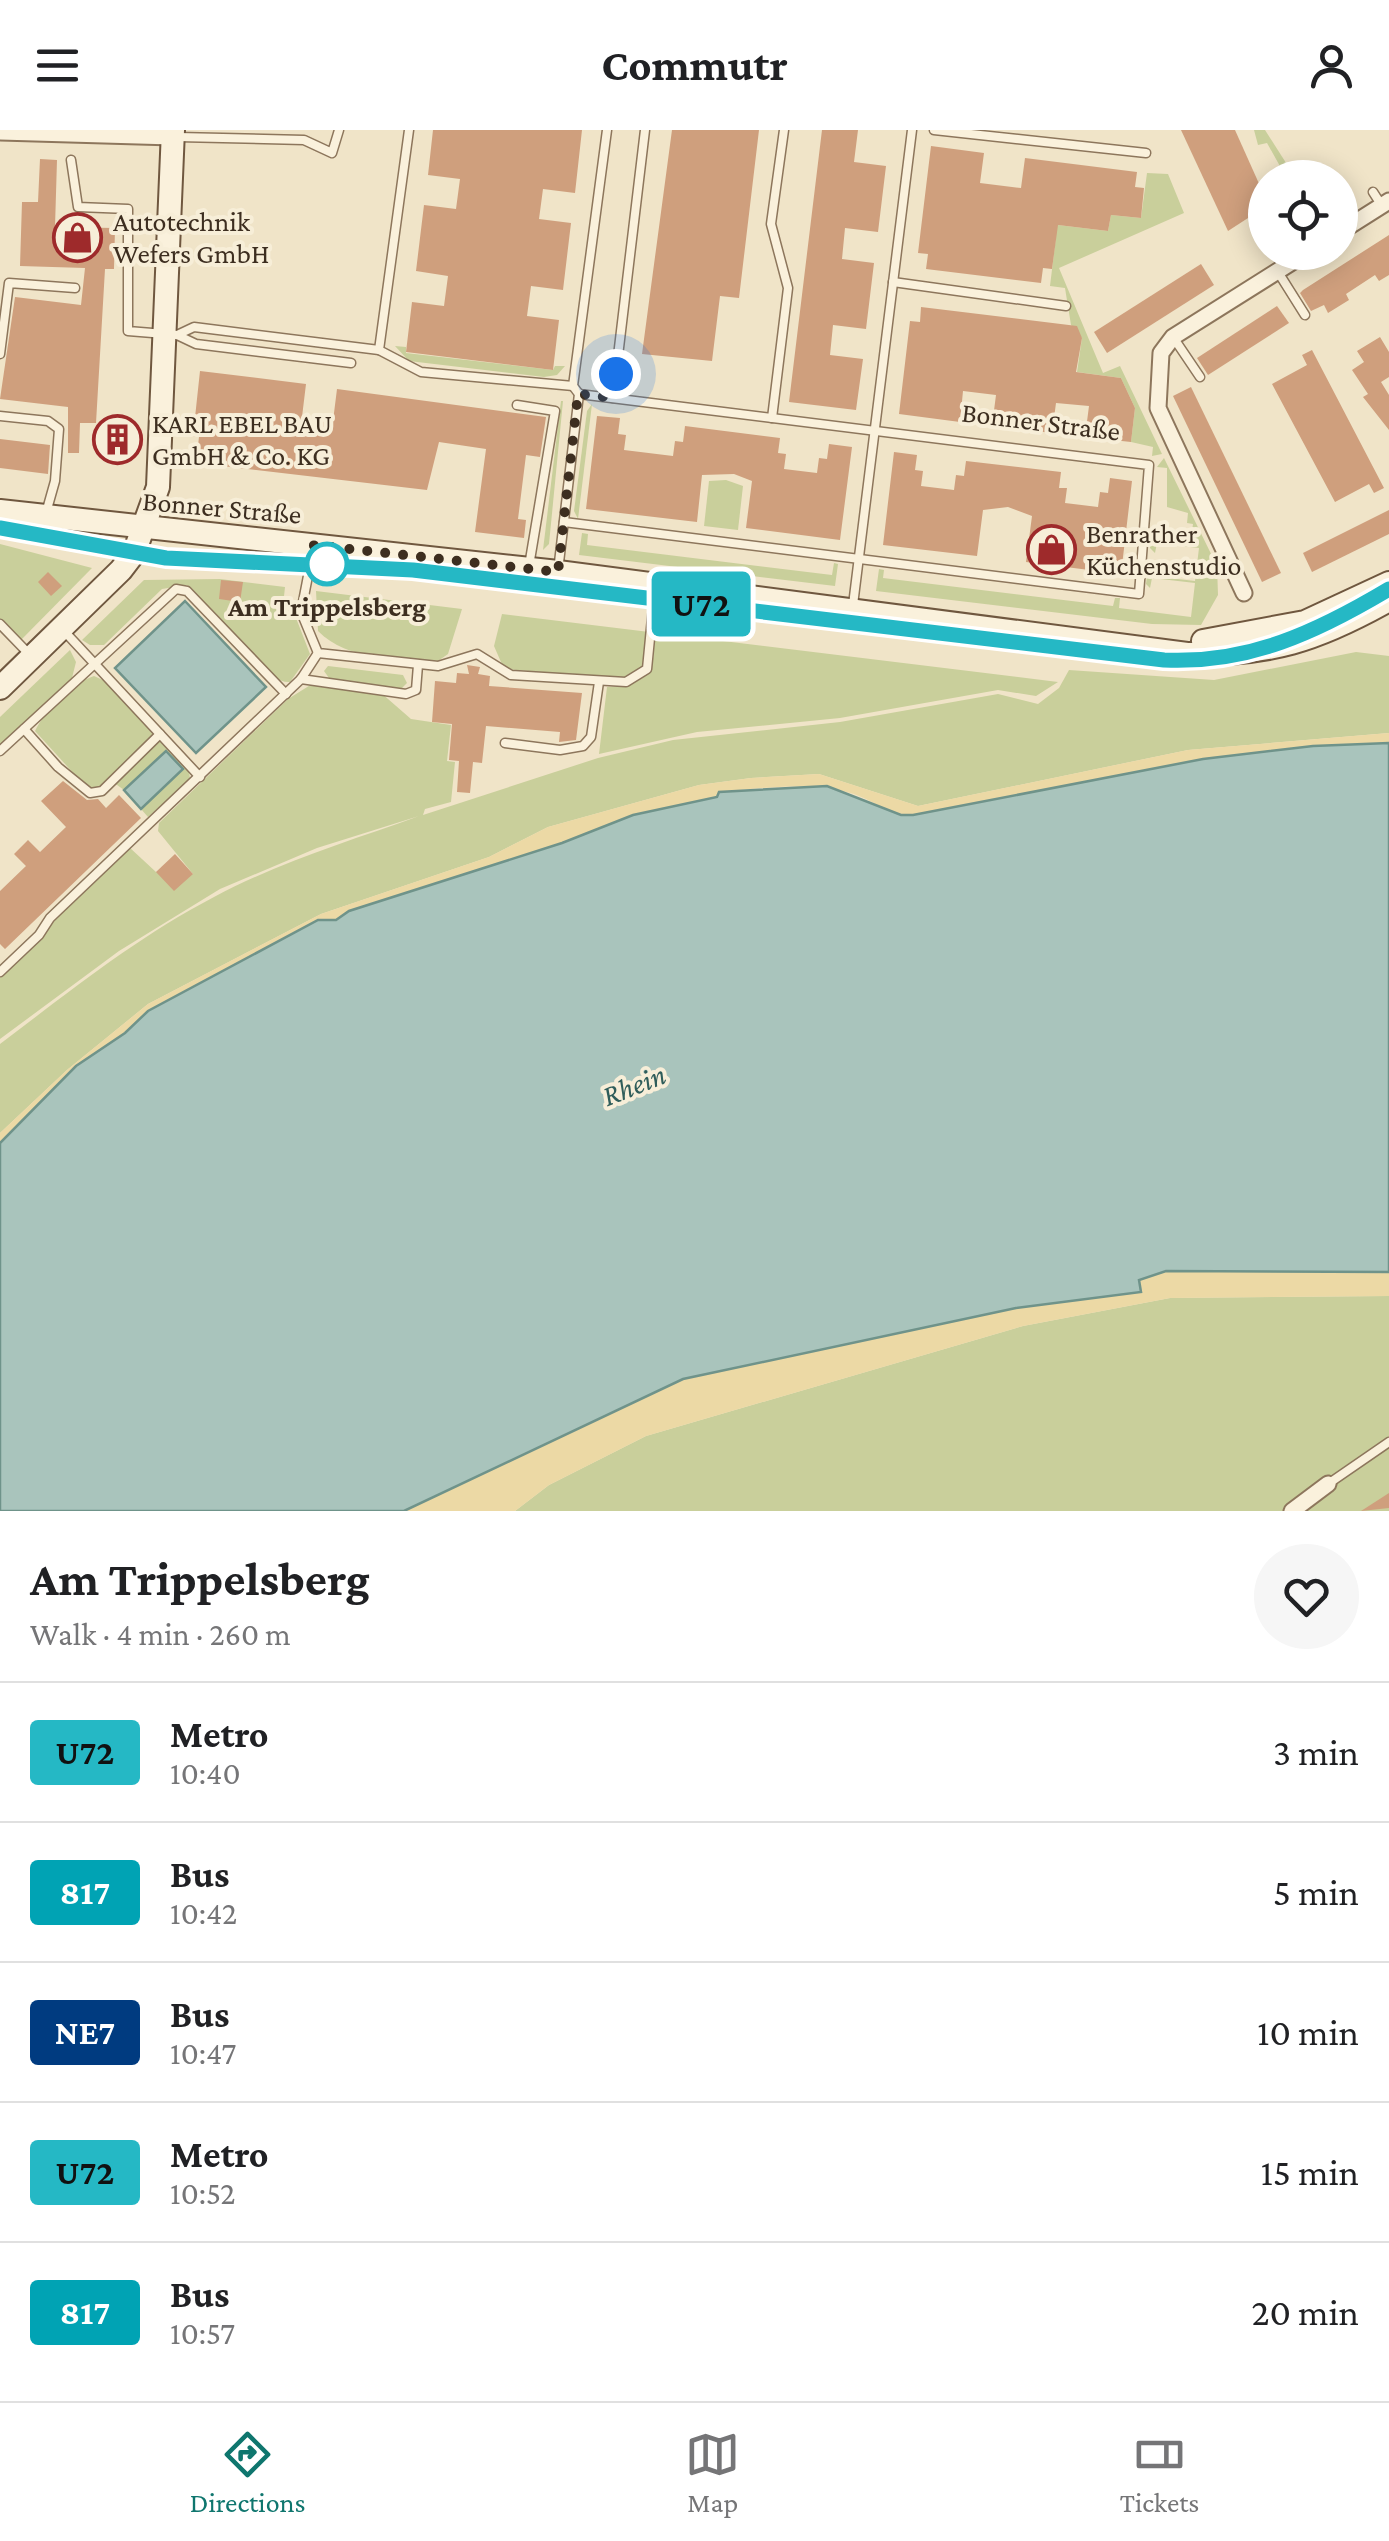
<!DOCTYPE html>
<meta charset="utf-8">
<style>
:root{--surface:#fff;--page:#f6f6f6;--text:#202124;--muted:#757577;--line:#e0e0e0;--accent:#0f766e}
body{margin:0;font-family:"Crimson Pro",serif;background:var(--page);color:var(--text);height:100vh;display:flex;flex-direction:column;font-size:38px;white-space:nowrap}
*{box-sizing:border-box;margin:0}
p{font-size:32px;color:var(--muted)}
.icon{flex:none;width:55px;height:55px;fill:none;stroke:currentColor;stroke-width:2;stroke-linecap:round;stroke-linejoin:round}
.map{position:relative;height:1381px;overflow:hidden}
.panel{display:flex;flex-direction:column;background:var(--surface);flex:1}
.panel>*{flex:none}
.badge{padding:0 20px;border-radius:8px;font-size:35px;line-height:65px}
.buttons{position:absolute;left:1248px;top:30px;display:grid;gap:20px}
.buttons a{display:grid;place-items:center;width:110px;height:110px;border-radius:50%;background:var(--surface);box-shadow:0 5px 25px #0003;font-size:50px}
.you{position:absolute;width:50px;height:50px;margin:-25px;border:8px solid #fff;border-radius:50%;background:#1a73e8;box-shadow:0 0 0 15px #1a73e833}
.map>.badge{position:absolute;translate:-50% -50%;box-shadow:0 0 0 5px #fff}
.round{display:grid;place-items:center;flex:none;width:105px;height:105px;border-radius:52px;background:var(--page)}
.head{display:flex;align-items:center;justify-content:space-between;height:170px;padding:0 30px}
h1{font-size:48px;font-weight:700;line-height:75px}
ul{padding:0;list-style:none}
li{display:flex;align-items:center;gap:30px;height:140px;padding:0 30px;border-top:2px solid var(--line)}
li div{flex:1}
li b{display:block;font-size:38px}
li em{font-style:normal}
li .badge{min-width:110px;font-weight:700;text-align:center}
header{display:flex;justify-content:space-between;align-items:center;height:130px;padding:0 30px;background:var(--surface);font-size:45px;font-weight:700}
.dock{display:flex;justify-content:space-around;align-items:center;height:140px;border-top:2px solid var(--line);background:var(--surface);font-size:28px;color:var(--muted)}
.dock a{display:grid;justify-items:center;gap:5px}
.dock .current{color:var(--accent)}
.map>svg:first-child{display:block}
.green{fill:#c9cf9b}
.sand{fill:#ecd9a5}
.water{fill:#a9c4bc;stroke:#6f938a;stroke-width:2.5}
.building{fill:#cf9f7d}
.lines{fill:none;stroke-linecap:round;stroke-linejoin:round}
.lane-casing{stroke:#8d765c;stroke-width:11}
.street-casing{stroke:#8d765c;stroke-width:19}
.secondary-casing{stroke:#6f573f;stroke-width:26}
.lane{stroke:#faf1dc;stroke-width:8}
.street{stroke:#faf1dc;stroke-width:15}
.secondary{stroke:#faf1dc;stroke-width:22}
.tram{stroke:#3d2e20;stroke-width:2.5}
.line-casing{stroke:#fff;stroke-width:22}
.line{stroke:#25b8c5;stroke-width:15}
.walk{stroke:#3d2e20;stroke-width:10;stroke-dasharray:0 18}
.stop-dot{fill:#fff;stroke:#25b8c5;stroke-width:5}
.labels{text-anchor:middle;stroke-width:8;stroke-linejoin:round;paint-order:stroke}
.poi-label{font-size:28px;fill:#3d2e20;stroke:#f7eed8;text-anchor:start}
.street-label{font-size:28px;fill:#3d2e20;stroke:#f7eed8}
.stop-label{font-size:28px;font-weight:bold;fill:#3d2e20;stroke:#f7eed8}
.water-label{font-size:30px;font-style:italic;fill:#2f5d5a;stroke:#f7eed8}
</style>
<header><svg class="icon" aria-label="menu" viewBox="0 0 24 24"><path d="M4 6h16M4 12h16M4 18h16"/></svg>Commutr<svg class="icon" aria-label="person" viewBox="0 0 24 24"><circle cx="12" cy="8" r="4"/><path d="M4 21q1-7 8-7t8 7"/></svg></header>
<div class="map">
<svg width="1389" height="1381" viewBox="0 0 1389 1381">
<rect width="100%" height="100%" fill="#f0e4c8"/>
<g class="green">
<path d="M1254,0H1265L1295,47H1277L1281,38L1267,13L1258,15Z"/>
<path d="M1147,43L1168,44L1184,83L1059,138L1103,243L1120,236L1162,324L1152,326L1153,317L1131,312L1135,278L1121,248L1077,242L1082,208L1071,195L1065,158L1050,156L1056,107L924,79L1108,101L1111,85L1141,88Z"/>
<path d="M395,216L406,217V223L553,240L555,236H565L557,245L544,247L409,231Z"/>
<path d="M563,271L549,414L543,420L561,271Z"/>
<path d="M592,274L578,389L574,381L587,281Z"/>
<path d="M1164,328L1217,436L1218,465L1201,495L1152,494L876,461L879,439L884,440L883,448L1113,476L1115,468H1120L1119,478L1191,487L1195,453L1152,448L1150,458L1146,454L1148,438L1153,436L1152,446L1195,451L1199,418L1157,413L1155,423L1150,418L1151,405L1157,402V412L1190,415L1193,394L1187,393L1188,383L1167,377V338L1157,337Z"/>
<path d="M726,350L743,356L738,400L704,396L709,351Z"/>
<path d="M582,403L588,404L587,415L832,445L834,433L838,434L835,456L579,425Z"/>
<path d="M0,414L92,438L20,511L0,490Z"/>
<path d="M220,449L285,457L282,485L296,488L310,524L290,552C262,555 205,478 187,455L162,459L104,515H90L82,510L144,450Z"/>
<path d="M316,461L462,479L448,524L438,531C396,527 349,532 318,501Z"/>
<path d="M502,484L1058,552L1036,566L998,560L840,588L697,602L599,624L607,557C636,556 656,544 654,514L648,513L645,535L625,549L504,539L494,516Z"/>
<path d="M70,520L76,532L72,548L0,615V587Z"/>
<path d="M1356,522L1389,526V603L1188,620L918,676L819,644L751,648L699,655L548,697L489,727L321,784L148,874L67,940L0,1003V914C69,862 137,807 214,767C279,732 350,711 419,686L317,718L220,759L119,821L0,909V845L129,717L156,742L193,744L158,701L159,693L288,569L312,554L380,562L411,589L451,595L447,631L455,632L451,672L425,679L423,685L598,628L673,610L840,592L998,564L1038,574L1059,558L1069,540L1214,550Z"/>
<path d="M328,536L403,545L407,553L401,559L329,548L324,541Z"/>
<path d="M94,546L105,551L156,605L101,658H87L35,601C44,581 74,552 94,546Z"/>
<path d="M158,608L189,641L190,649L148,687L141,679L183,639L167,621L124,660L113,652Z"/>
<path d="M1389,1166V1381H515L549,1355L646,1306L1023,1196L1170,1168Z"/>
</g>
<g class="sand">
<path d="M1389,603V613L1312,616L1203,629L913,685C890,685 874,671 854,664C809,651 764,658 719,662L717,667L633,685L562,714L349,781L336,790H318L148,881L125,903L76,936L0,1013V1003L67,940L148,874L321,784L489,727L548,697L699,655L751,648L819,644L918,676L1188,620Z"/>
<path d="M1166,1141L1389,1142V1166L1170,1168L1023,1196L646,1306L549,1355L515,1381H404L683,1249L1016,1178L1140,1162L1139,1150Z"/>
</g>
<g class="water">
<path d="M185,471L266,557L196,623L115,538Z"/>
<path d="M1389,613V1142L1166,1141L1139,1150L1141,1162L1016,1178L683,1249L404,1381H0V1013L76,936L125,903L148,881L318,790H336L349,781L562,713L633,685L717,667L719,662L827,656L901,685H913L1203,629L1313,616Z"/>
<path d="M166,621L183,639L141,679L124,660Z"/>
</g>
<g class="building">
<path d="M433,0H582L575,63L543,59L539,89L571,93L563,160L531,156L527,186L559,190L553,240L406,222L412,172L444,176L448,146L416,141L424,75L456,79L460,49L428,45Z"/>
<path d="M672,0H759L739,168L720,166L712,231L642,224Z"/>
<path d="M822,0H858L854,32L886,36L878,102L845,98L842,129L874,133L866,199L833,195L830,225L863,229L856,280L789,272Z"/>
<path d="M1181,0H1235L1265,67V77L1228,101Z"/>
<path d="M931,16L984,23L980,53L1021,58L1025,28L1137,42L1135,57L1144,58L1141,88L1111,85L1108,101L1058,95L1052,139L1043,138L1041,153L926,139L928,124L918,123Z"/>
<path d="M40,29L57,30L55,97L115,98L114,139H105L96,293H80L79,323H68V277L0,269L15,167L81,175L85,138L20,136L22,72H38Z"/>
<path d="M1389,105V145L1379,151L1375,145L1346,164L1349,170L1328,183L1324,175L1311,181L1300,163L1303,160Z"/>
<path d="M1201,134L1214,155L1107,223L1094,202Z"/>
<path d="M1277,176L1289,193L1208,245L1197,228Z"/>
<path d="M921,177L1077,196L1082,208L1076,242L1121,248L1135,278L1131,312L1085,307L1089,276L1056,273L1052,303L992,296L996,265L963,261L960,292L899,284L910,191L920,192Z"/>
<path d="M1380,207L1389,222V247L1381,252L1389,265V300L1363,267L1368,264L1352,240L1364,232L1357,221Z"/>
<path d="M1312,220L1384,358L1374,363L1369,354L1335,372L1272,254L1307,235L1302,225Z"/>
<path d="M200,241L306,254L302,287L333,291L337,259L546,287L540,327L526,325L518,389L526,390L524,408L475,402L486,319L439,312L427,360L196,333L199,307L193,306Z"/>
<path d="M1191,257L1281,443L1262,452L1173,266Z"/>
<path d="M597,286L620,288L618,304L626,305L624,320L673,326L675,311L683,312L685,296L780,308L778,323L786,324L784,339L817,343L819,328L827,329L829,314L852,317L840,410L746,398L752,351L734,344L702,345L697,392L586,379Z"/>
<path d="M117,288H130V325L104,324L105,293L117,294Z"/>
<path d="M0,309L50,315L48,344L0,338Z"/>
<path d="M894,322L917,325L915,340L923,341L921,356L954,360L956,345L964,346L966,331L1061,342L1059,358H1067L1065,373L1098,377L1100,362L1108,363L1110,348L1132,351L1121,444L1026,432L1032,386L1008,377L983,380L977,426L883,415Z"/>
<path d="M1389,380V404L1312,442L1303,423Z"/>
<path d="M48,442L62,456L51,466L38,452Z"/>
<path d="M221,450L243,452L240,472L219,469Z"/>
<path d="M467,535L480,537L478,544L490,546L489,556L582,563L576,610L559,612L560,602L486,596L482,633L473,632L470,663L457,662L459,631L449,630L452,594L432,592L435,551L456,553L457,543L469,544Z"/>
<path d="M63,651L87,670L98,669L106,678L119,665L141,688L5,819L0,814V761L26,736L14,724L28,710L40,722L66,697L41,671Z"/>
<path d="M175,724L193,744L174,761L156,742Z"/>
<path d="M1389,1363V1378L1361,1381Z"/>
</g>
<g class="lines">
<defs>
<g id="lane">
<path d="M409,0L379,220L421,242L573,256"/>
<path d="M934,0L1146,23"/>
<path d="M178,7L304,10L332,23L339,0"/>
<path d="M71,30L78,77L128,79V201L177,205L196,214L351,233"/>
<path d="M1373,62L1382,76"/>
<path d="M1278,142L1305,185"/>
<path d="M893,152L1066,176"/>
<path d="M177,205L194,197L379,220"/>
<path d="M1173,207L1200,247"/>
<path d="M0,224L9,153L75,158"/>
<path d="M613,268L645,0"/>
<path d="M517,275L555,281L529,436"/>
<path d="M0,286L48,291L59,299L55,351L46,383"/>
<path d="M772,288L788,158L771,94L784,0"/>
<path d="M564,392L1139,464L1149,335L579,264"/>
<path d="M313,420L301,482L318,523L438,536L477,524L511,545L626,552L647,539L655,457"/>
<path d="M558,441L579,264L573,256L607,0"/>
<path d="M853,475L912,0"/>
<path d="M0,494L29,524"/>
<path d="M65,502L200,647"/>
<path d="M301,549L406,564L416,560L418,535"/>
<path d="M24,599L58,637L90,663L102,661L160,604"/>
<path d="M505,613L560,620L583,616L591,607L599,552"/>
<path d="M0,621L176,459L187,461L286,564"/>
<path d="M0,842L39,805L50,788L301,549L318,523"/>
<path d="M1328,1354L1389,1312"/>
</g>
<g id="street">
<path d="M0,2L173,7"/>
<path d="M1340,102L1389,71"/>
<path d="M1244,463L1158,278L1161,223L1173,207L1308,122"/>
<path d="M1292,1381L1328,1354"/>
</g>
<g id="secondary">
<path d="M0,381L558,442L1187,524C1271,525 1316,511 1389,470"/>
<path d="M1203,511L1305,492L1389,453"/>
<path d="M0,558L121,440L134,423L158,357L173,0"/>
</g>
</defs>
<use href="#lane" class="lane-casing"/>
<use href="#street" class="street-casing"/>
<use href="#secondary" class="secondary-casing"/>
<use href="#lane" class="lane"/>
<use href="#street" class="street"/>
<use href="#secondary" class="secondary"/>
<path class="tram" d="M0,398L166,427L413,440L1163,530C1249,534 1317,502 1389,460"/>
</g>
<g class="lines">
<defs>
<path id="line" d="M0,398L166,428L413,440L1164,530C1249,534 1317,502 1389,459"/>
</defs>
<use href="#line" class="line-casing"/>
<use href="#line" class="line"/>
<path class="walk" d="M327,434H310L314,415L558,442L578,264L613,268L616,244"/>
</g>
<defs>
<symbol id="shop-ring" viewBox="-11 -11 22 22"><circle r="9.5" fill="#f7eed8" stroke="#9e2a2b" stroke-width="1.5"/><path d="M-5-2.5h2.3a2.7 3.5 0 0 1 5.4 0H5L5.5 6h-11ZM-1.5-2.5h3a1.5 2.3 0 0 0-3 0Z" fill="#9e2a2b"/></symbol>
<symbol id="building-ring" viewBox="-11 -11 22 22"><circle r="9.5" fill="#f7eed8" stroke="#9e2a2b" stroke-width="1.5"/><path d="M-4-6H4V6H1V3H-1V6H-4ZM-2.5-4.3h1.7v1.8h-1.7ZM.8-4.3h1.7v1.8H.8ZM-2.5-1h1.7V.8h-1.7ZM.8-1h1.7V.8H.8Z" fill="#9e2a2b"/></symbol>
</defs>
<g fill-rule="evenodd">
<use href="#shop-ring" x="50" y="80" width="55" height="55"/>
<use href="#building-ring" x="90" y="282" width="55" height="55"/>
<use href="#shop-ring" x="1024" y="392" width="55" height="55"/>
</g>
<circle class="stop-dot" cx="327" cy="434" r="20"/>
<g class="labels">
<g class="poi-label">
<text x="113" y="101">Autotechnik<tspan x="113" dy="32">Wefers GmbH</tspan></text>
<text x="152" y="303">KARL EBEL BAU<tspan x="152" dy="32">GmbH &amp; Co. KG</tspan></text>
<text x="1086" y="413">Benrather<tspan x="1086" dy="32">Küchenstudio</tspan></text>
</g>
<g class="street-label">
<text transform="translate(1041 291) rotate(7)" y="10">Bonner Straße</text>
<text transform="translate(222 377) rotate(5)" y="10">Bonner Straße</text>
</g>
<g class="stop-label">
<text x="327" y="486">Am Trippelsberg</text>
</g>
<g class="water-label">
<text transform="translate(634 955) rotate(-22)" y="10">Rhein</text>
</g>
</g>
</svg>
<div class="buttons">
<a><svg class="icon" aria-label="locate" viewBox="0 0 24 24"><circle cx="12" cy="12" r="6"/><path d="M12 2v4M12 18v4M2 12h4M18 12h4"/></svg></a>
</div>
<div class="you" style="left:616px;top:244px"></div>
<b class="badge" style="left:701px;top:474px;background:#25b8c5;color:#111">U72</b>
</div>
<section class="panel">
<div class="head"><div><h1>Am Trippelsberg</h1><p>Walk · 4 min · 260 m</p></div><a class="round"><svg class="icon" aria-label="heart" viewBox="0 0 24 24"><path d="M12 20l-8-8c-3-5 5-10 8-4 3-6 11-1 8 4z"/></svg></a></div>
<ul>
<li><span class="badge" style="background:#25b8c5;color:#111">U72</span><div><b>Metro</b><p>10:40</p></div><em>3 min</em></li>
<li><span class="badge" style="background:#00a3b4;color:#fff">817</span><div><b>Bus</b><p>10:42</p></div><em>5 min</em></li>
<li><span class="badge" style="background:#003b80;color:#fff">NE7</span><div><b>Bus</b><p>10:47</p></div><em>10 min</em></li>
<li><span class="badge" style="background:#25b8c5;color:#111">U72</span><div><b>Metro</b><p>10:52</p></div><em>15 min</em></li>
<li><span class="badge" style="background:#00a3b4;color:#fff">817</span><div><b>Bus</b><p>10:57</p></div><em>20 min</em></li>
</ul>
</section>
<nav class="dock">
<a class="current"><svg class="icon" aria-label="directions" viewBox="0 0 24 24"><path d="M12 3l9 9-9 9-9-9zM9 14v-3h6M13 9l2 2-2 2"/></svg>Directions</a>
<a><svg class="icon" aria-label="map" viewBox="0 0 24 24"><path d="M3 6l6-2 6 2 6-2v14l-6 2-6-2-6 2zM9 4v14M15 6v14"/></svg>Map</a>
<a><svg class="icon" aria-label="tickets" viewBox="0 0 24 24"><path d="M3 7h18v10H3zM15 7v10"/></svg>Tickets</a>
</nav>
